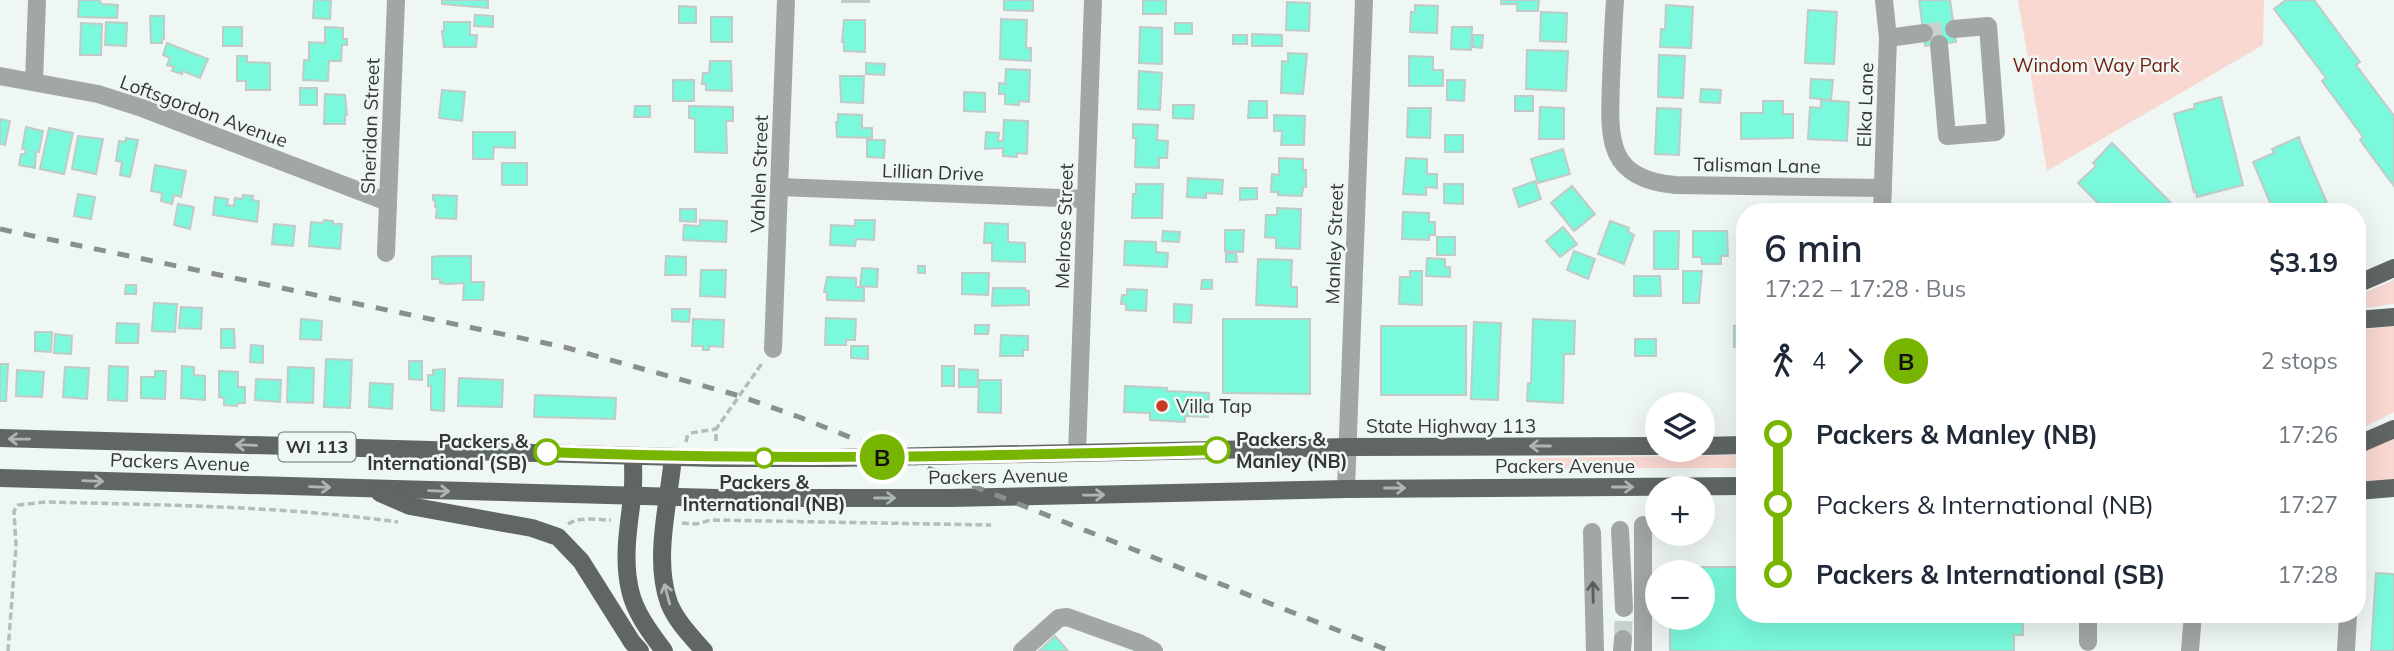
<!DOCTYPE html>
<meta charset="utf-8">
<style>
:root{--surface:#fff;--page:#f2f2f3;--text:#1f2937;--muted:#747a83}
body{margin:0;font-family:Mulish,sans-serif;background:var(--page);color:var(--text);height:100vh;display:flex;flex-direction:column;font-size:26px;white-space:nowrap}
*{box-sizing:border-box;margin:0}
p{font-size:23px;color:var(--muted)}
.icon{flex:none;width:38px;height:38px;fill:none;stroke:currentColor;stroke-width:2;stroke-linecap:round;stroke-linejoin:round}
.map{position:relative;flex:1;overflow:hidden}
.side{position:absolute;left:1736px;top:203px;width:630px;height:420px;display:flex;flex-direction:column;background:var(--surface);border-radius:28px;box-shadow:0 7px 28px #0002}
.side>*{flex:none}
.badge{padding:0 14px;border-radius:23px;font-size:24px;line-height:46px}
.buttons{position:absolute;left:1645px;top:392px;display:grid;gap:14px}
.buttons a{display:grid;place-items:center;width:70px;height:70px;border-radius:50%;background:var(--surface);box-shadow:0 7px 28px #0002;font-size:35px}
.map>.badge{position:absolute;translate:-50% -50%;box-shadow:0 0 0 4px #fff}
.legs{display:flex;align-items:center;gap:10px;height:77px;padding:0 28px;font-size:23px}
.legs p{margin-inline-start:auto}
.head{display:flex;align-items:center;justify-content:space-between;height:119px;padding:0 28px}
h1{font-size:38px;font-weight:600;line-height:52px}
ul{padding:0 28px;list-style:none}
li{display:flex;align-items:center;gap:24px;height:70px;font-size:26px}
li i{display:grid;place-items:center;width:10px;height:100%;margin:0 9px;background:currentColor}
li i::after{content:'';width:18px;height:18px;margin:-9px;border:5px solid;border-radius:50%;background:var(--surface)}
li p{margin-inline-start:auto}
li:first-child i{background:linear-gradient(#0000 50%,currentColor 0)}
li:last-child i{background:linear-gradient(currentColor 50%,#0000 0)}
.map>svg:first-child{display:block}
.green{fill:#f9d8d1}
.building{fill:#7af9dc;stroke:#c1cac7;stroke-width:2}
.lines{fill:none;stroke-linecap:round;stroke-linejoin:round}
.minor-tunnel{stroke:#c9d1ce;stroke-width:18;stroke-dasharray:18 9;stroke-linecap:butt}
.path{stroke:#b5bcba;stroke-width:3.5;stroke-dasharray:7 3.5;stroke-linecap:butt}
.minor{stroke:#a2a6a5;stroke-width:18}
.major{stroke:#5f6664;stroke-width:18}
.rail{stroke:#888f8d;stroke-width:5;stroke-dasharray:12 12;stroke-linecap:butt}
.oneway{stroke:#aeb6b3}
.oneway2{stroke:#5a5e5d}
.line-1-casing{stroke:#fff;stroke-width:16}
.line-1{stroke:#78b500;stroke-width:10}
.poi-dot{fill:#c73b25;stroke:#eef7f4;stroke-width:2.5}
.stop-1-dot{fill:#fff;stroke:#78b500;stroke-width:3.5}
.labels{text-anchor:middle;stroke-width:5;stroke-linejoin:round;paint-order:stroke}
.shield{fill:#eef7f4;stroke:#6b716f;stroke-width:2}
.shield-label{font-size:18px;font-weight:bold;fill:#333736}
.park-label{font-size:19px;fill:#711c0f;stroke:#eef7f4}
.street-label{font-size:19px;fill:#333736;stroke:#eef7f4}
.poi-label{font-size:19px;fill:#333736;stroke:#eef7f4;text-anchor:start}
.stop-label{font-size:19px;font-weight:bold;fill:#333736;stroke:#eef7f4;text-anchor:start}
</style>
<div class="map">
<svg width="2394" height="651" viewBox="0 0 2394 651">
<rect width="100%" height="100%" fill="#eef7f4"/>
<g class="green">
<path d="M2018,0H2264L2263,45L2047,171Z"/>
<path d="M2394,280V304L2357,309V296Z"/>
<path d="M2394,325V412L2357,431V331Z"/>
<path d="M2394,436V480L2357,483V454Z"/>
<path d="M1745,455V468H1500L1499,463L1539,458Z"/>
</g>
<g class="building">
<path d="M79,0H99L102,4L118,5L117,18L78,17Z"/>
<path d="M314,0H331L330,19L313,18Z"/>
<path d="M442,0H488V8L442,4Z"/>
<rect x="842" y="0" width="27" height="2"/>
<path d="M1004,0H1033V11L1004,10Z"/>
<rect x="1143" y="0" width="23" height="14"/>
<path d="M1501,0H1539L1538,11H1517V4H1501Z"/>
<path d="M1919,0H1950L1956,42L1925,46Z"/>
<path d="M2286,0H2314L2360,62L2356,65L2394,116V186L2360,140L2363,137L2322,81L2326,78L2274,9Z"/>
<path d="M1287,2L1310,3L1309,31L1286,30Z"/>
<path d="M1415,5L1438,6L1437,33L1410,32L1411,12H1415Z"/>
<path d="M1666,5L1693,7L1691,48L1660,47L1661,29H1665Z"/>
<path d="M679,6L696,7V23H679Z"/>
<path d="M1808,10L1837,12L1834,64L1805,63Z"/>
<path d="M1541,12L1567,13L1566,42L1540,41Z"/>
<path d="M475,15L493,16V27L474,26Z"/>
<path d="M150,16H164V39H162V43H151Z"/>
<rect x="711" y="17" width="21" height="25"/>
<path d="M1001,19L1027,20L1026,48H1031V61L1000,59Z"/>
<path d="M844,20H865V52L844,51V42H842Z"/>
<path d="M106,22L127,23L126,46L105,45Z"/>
<path d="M444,22H470V35H477L476,47H444L442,31H444Z"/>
<path d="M81,23L102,24L101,55H80Z"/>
<rect x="1175" y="23" width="17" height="11"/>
<rect x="223" y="27" width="19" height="19"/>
<path d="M325,27L343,28V39H347V45H342L341,61H329L328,81L303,80L304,60H309V42L325,43Z"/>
<path d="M1140,27L1162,28V64L1139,63Z"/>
<path d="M1452,27H1472L1471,50L1451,49Z"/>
<path d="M1252,34L1282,35V46H1252Z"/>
<rect x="1233" y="35" width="14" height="9"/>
<path d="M1473,35H1483L1482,48L1473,47Z"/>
<path d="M167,43L208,59L200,78L183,71L182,74L172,71L174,67L167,65L170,58L163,55Z"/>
<path d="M1527,50L1568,51L1566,91L1526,89Z"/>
<path d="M1288,53L1307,54L1303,94L1281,93L1282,61L1288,62Z"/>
<path d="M1659,55L1685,56L1683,98L1658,97Z"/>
<path d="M237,56H247V62L270,63V90H246V81H237Z"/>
<path d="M1409,56L1433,57V70H1443V86H1409Z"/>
<path d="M710,61H731L732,91L706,90V84H702L703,73H709Z"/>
<path d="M866,63L885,64L884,75L866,74Z"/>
<path d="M1006,69L1030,70L1029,102L1019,101V105L1005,104V94H999V83L1005,84Z"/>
<path d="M1139,71L1162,73L1160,110L1138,109Z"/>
<path d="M840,76H864L863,103L841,102Z"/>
<path d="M1811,79L1833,80L1831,100L1810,98Z"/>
<rect x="673" y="80" width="21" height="21"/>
<path d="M1447,80H1465L1464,101L1447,100Z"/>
<rect x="300" y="88" width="17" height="17"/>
<path d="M1701,89L1721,90L1720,103L1700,102Z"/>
<path d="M442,90L465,92L462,121L439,118Z"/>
<path d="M964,92L985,93V112L964,111Z"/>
<path d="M325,94L345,95L347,115H345V124H324Z"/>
<rect x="1515" y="96" width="18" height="15"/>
<path d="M2221,97L2243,185L2197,197L2196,191L2194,192L2174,114L2195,108L2194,104Z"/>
<path d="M1821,100L1849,102L1847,141L1808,139L1810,107L1821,108Z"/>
<path d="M1249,101H1267V118H1248Z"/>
<path d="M1763,101H1783V114H1793V138L1741,139V113H1763Z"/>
<path d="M1173,105H1194L1193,119L1173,118Z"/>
<path d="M635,106H650V117H634Z"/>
<path d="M689,106L733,107V121H726L727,153L695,152V119L689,118Z"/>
<path d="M1540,107L1564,108V139H1539Z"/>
<path d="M1408,108H1431L1430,138L1407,137Z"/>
<path d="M1657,108L1681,109L1679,155L1655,154Z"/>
<path d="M838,114L862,115V128H872V138L837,137L836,122H838Z"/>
<path d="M1274,115L1305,116L1304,145H1281L1282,131H1274Z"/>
<path d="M0,119L10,121L5,145L0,144Z"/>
<path d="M1004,120L1028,121L1027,154L1017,153V157L1003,156V148L985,149L986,132L999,133L998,141H1003Z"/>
<path d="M1133,124L1158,125L1157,140L1168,141L1167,158H1159V168L1135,167L1136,138H1133Z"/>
<path d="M26,127L43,131L39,152L36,151L35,168L19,165L21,154H25L26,149H22Z"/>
<path d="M49,128L73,133L64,174L40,169Z"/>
<path d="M473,132H515V148L494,147L493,159H473Z"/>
<rect x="1445" y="135" width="18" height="17"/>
<path d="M78,136L103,139L96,174L72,169Z"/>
<path d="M2299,137L2300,141L2331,212H2274L2253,162L2274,153L2272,149Z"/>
<path d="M126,138L138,140L130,177L120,175L122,162L116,161L119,141L125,142Z"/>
<path d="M867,140H885L884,158L867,157Z"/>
<path d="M2112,143L2172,204L2164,212H2107L2078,183L2096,166L2093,163Z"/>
<path d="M1563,149L1570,174L1538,183L1531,159Z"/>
<path d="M1279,158L1303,159V170H1306V187H1303L1302,196L1278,195V192H1271L1272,174L1279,175Z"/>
<path d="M1406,158L1427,159V174H1437V188L1426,187V195L1403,194Z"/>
<rect x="502" y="163" width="25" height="22"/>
<path d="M155,165L186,171L181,197L174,195L172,204L161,201L162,193L151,191Z"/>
<path d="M1188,178L1223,180L1222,194L1206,193V198L1187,197Z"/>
<path d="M1535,181L1541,199L1519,207L1513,189Z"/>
<path d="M1136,184H1163L1162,218H1132L1133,194H1136Z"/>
<path d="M1444,184H1463V204L1444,203Z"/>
<path d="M1572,186L1595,214L1574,231L1551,203Z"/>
<path d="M1240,188H1257V199L1240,200Z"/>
<path d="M78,194L95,197L91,219L74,216Z"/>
<path d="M243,195L253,196L252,200L259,201L257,222L213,215L215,197L228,199L227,205L234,206L235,198L242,199Z"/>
<path d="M433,195L457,196L456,219L436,218L437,207H435V201L433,200Z"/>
<path d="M178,204L194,207L190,229L174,225Z"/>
<path d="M1277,208L1301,209L1300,249L1276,248V238L1265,237L1266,215H1277Z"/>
<path d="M680,209H696V222L680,221Z"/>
<rect x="1941" y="210" width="80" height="2"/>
<path d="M1403,212L1429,213V222H1435V235H1429V240L1402,239Z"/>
<path d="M324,220L333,221V224H342L340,249L309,246L311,222L323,223Z"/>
<path d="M700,220L727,221L726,242L683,240L684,225L700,226Z"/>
<path d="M855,220H875L874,240L856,239L855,246L830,245L831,225L855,226Z"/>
<path d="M1610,221L1629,228L1628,232L1634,235L1624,264L1598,254Z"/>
<path d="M985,223L1008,224V242L1025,243V262L992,261V243H984Z"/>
<path d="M274,224L295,226L293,246L272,244Z"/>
<path d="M1563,227L1577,244L1560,257L1546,241Z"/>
<path d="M1225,230H1244L1243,252L1225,251Z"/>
<path d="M1163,231L1180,232L1179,242L1162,241Z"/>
<path d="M1654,231H1679L1678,269H1654Z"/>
<path d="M1693,231H1727L1728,256H1721V264H1702L1701,257H1693Z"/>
<path d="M1740,232H1745V263H1739Z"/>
<rect x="1437" y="237" width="18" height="18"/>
<path d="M1125,241L1156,242V252L1168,253L1167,267L1124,265Z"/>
<path d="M1574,251L1595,259L1588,279L1567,270Z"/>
<path d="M1226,253H1236L1237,262H1226Z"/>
<path d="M440,256H471V282H484L483,300H463L464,283L448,284L440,283V279H432V257Z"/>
<path d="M666,256L686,257V275H665Z"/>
<path d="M1427,258L1445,259V267H1450V277L1426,276Z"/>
<path d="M1258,259L1292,260L1291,287H1297V307L1256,305Z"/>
<rect x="918" y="266" width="7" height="7"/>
<path d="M862,268L878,269L877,287L860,286Z"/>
<path d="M701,270H726L725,297L700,296Z"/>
<path d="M1410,271H1422V305L1399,304L1400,277H1410Z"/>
<path d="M1683,271H1702L1699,303H1683Z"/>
<path d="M962,273H989L988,295L962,294Z"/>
<path d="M1634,276H1660L1661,296H1634Z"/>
<path d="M827,277L856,278V287H864V301L827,300V292H824Z"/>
<path d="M1202,280H1212V289H1201Z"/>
<path d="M126,285H136V294H125Z"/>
<path d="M993,288H1025V290L1029,291V305L992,306Z"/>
<path d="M1127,289L1147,290L1146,311L1126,310V304H1121L1122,295H1127Z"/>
<path d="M154,303L177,304L175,332L152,331Z"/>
<path d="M1174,304L1192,305L1191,323L1174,322Z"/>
<path d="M181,307L202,308L201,329L179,328Z"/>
<path d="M672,309H690L689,322L672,321Z"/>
<path d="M826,318L856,319L855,340H846V345H825Z"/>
<path d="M301,319L322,321L321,340L300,339Z"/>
<path d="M693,319L724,320L723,347L709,346V350H703V346H692Z"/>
<path d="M1223,319H1310V394L1223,393Z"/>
<path d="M1533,319L1575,321L1574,354H1564L1563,403L1527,401L1528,383H1531Z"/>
<path d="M1474,322L1501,323L1498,400L1471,399Z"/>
<path d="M117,323L139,324L138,343H116Z"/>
<path d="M975,325H989L988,334H975Z"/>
<rect x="1381" y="326" width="85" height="69"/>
<path d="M1734,326H1745V351L1744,347H1734Z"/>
<path d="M221,329H234L235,348H221Z"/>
<path d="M35,332H52L51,352L35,351Z"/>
<path d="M55,334L72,336L71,354L54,353Z"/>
<path d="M1001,335L1028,336V350H1023V356H1000Z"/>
<rect x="1635" y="339" width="21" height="17"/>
<path d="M251,345L263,346V363L250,362Z"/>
<path d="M851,346H868V359L851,358Z"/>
<path d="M326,359L352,360L350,408L324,407Z"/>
<path d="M409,361H422V380L409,379Z"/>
<path d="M0,364H8L6,401H0Z"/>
<path d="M109,366L128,367L127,401L108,400Z"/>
<path d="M182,366L194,367V375L205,376V400L181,398Z"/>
<rect x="942" y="366" width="12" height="20"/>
<path d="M65,367L89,368L87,399L63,397Z"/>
<path d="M288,367L314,368L313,403L287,402Z"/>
<path d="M445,369L444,411L431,410V386H428V375H433V370Z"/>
<path d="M959,369L978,370V387H959Z"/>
<path d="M17,370L44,372L42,397L16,396Z"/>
<path d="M155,371H166L165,399L141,398V377H155Z"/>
<path d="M219,371L238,372V387H245V403H238L237,406L224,405V398L219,397Z"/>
<path d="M459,378L503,380L502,407L458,406Z"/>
<path d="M256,379L281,380L280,402L255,400Z"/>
<path d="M979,380H1001V413L978,412Z"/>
<path d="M370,383L393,384L392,409L369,407Z"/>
<path d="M1125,386L1167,388V391L1209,393L1208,417L1185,416V422L1150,420V413L1124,412Z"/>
<path d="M535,395L616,398L615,419L534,417Z"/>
<path d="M1670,567H1745V614H2023V635H2014V651H1670V618H1703V572H1670Z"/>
<path d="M2376,573L2394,574V651H2371Z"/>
<path d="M1055,636L1068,651H1039Z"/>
</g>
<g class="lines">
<g class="minor-tunnel">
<path d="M1924,33L1954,29"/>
<path d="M1623,639L1624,608"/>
</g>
<g class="path">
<path d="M691,433L716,429"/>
<path d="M716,441V429L763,362"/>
<path d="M686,442L688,433"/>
<path d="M682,523L696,524L711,520L991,525"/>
<path d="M568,524C580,516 598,520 611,520"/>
<path d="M8,651L16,546L14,511L18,505L46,502C164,505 281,506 398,522"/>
</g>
<g class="minor">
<path d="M1615,0C1613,27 1612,55 1611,82C1609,138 1606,179 1675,185L1883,188"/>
<path d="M1888,38L1924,33"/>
<path d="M1939,44L1947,136L1996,132L1988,26L1954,29"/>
<path d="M0,76L98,94L142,108L388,202"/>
<path d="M34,82L37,0"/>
<path d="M779,187L1086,199"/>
<path d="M1882,212L1888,38L1884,0"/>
<path d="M386,253L396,0"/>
<path d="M773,349L786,0"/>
<path d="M1077,453L1093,0"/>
<path d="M1346,489L1364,0"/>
<path d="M1643,525V651"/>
<path d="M1620,530L1624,608"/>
<path d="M1592,532L1595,651"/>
<path d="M2088,614V642"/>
<path d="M1022,651L1059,618L1067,617L1139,643L1154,651"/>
<path d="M1622,651L1623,639"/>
<path d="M2190,651L2193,614"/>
<path d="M2346,651L2348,614"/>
</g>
<g class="major">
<path d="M2357,284L2394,268"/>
<path d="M2357,320L2394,317"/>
<path d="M0,438L715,458H836L1348,447L1657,446"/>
<path d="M2357,445L2394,429"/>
<path d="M1703,446L1745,445"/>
<path d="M633,456C633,470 634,485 632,499C628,529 623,560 630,590C635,613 650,632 664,651"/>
<path d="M673,457C669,503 653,558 669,603C676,621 691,636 704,651"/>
<path d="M0,478L716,498H950L1346,489L1745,486"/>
<path d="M2357,491L2394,488"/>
<path d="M380,493L410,506L532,528L558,537L581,561L632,642L640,651"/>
</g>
<path class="rail" d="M0,229L564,347L740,396L799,417L1390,651"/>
</g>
<defs><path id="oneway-shaft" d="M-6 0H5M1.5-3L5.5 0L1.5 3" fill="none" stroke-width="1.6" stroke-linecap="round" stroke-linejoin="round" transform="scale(1.75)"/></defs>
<g class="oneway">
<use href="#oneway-shaft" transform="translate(19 439) rotate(-179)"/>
<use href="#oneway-shaft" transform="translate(246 445) rotate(-178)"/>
<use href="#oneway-shaft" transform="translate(1540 446) rotate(180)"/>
<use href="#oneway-shaft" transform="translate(93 481) rotate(2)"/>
<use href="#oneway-shaft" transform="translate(320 487) rotate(2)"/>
<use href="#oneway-shaft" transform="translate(1623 487)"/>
<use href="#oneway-shaft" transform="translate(1395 488)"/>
<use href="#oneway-shaft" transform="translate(439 491) rotate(2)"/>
<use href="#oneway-shaft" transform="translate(1094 495) rotate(-1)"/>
<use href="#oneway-shaft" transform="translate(885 498)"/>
<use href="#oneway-shaft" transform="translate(667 594) rotate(-105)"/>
</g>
<use class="oneway2" href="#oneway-shaft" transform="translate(1593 592) rotate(-91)"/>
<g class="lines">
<defs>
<path id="line-1" d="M547,452C771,461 993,456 1217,450"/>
</defs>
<use href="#line-1" class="line-1-casing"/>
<use href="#line-1" class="line-1"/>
</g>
<circle class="poi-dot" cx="1162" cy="406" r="7"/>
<g class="stop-1-dot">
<circle cx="1217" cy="450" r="12"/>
<circle cx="547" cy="452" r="12"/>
<circle cx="764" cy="458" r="9"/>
</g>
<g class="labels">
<rect class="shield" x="278.5" y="432.5" width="77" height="29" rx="5"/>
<g class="shield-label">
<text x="317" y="453">WI 113</text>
</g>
<g class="park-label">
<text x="2096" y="72">Windom Way Park</text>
</g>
<g class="street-label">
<text transform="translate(1865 105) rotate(-88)" y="7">Elka Lane</text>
<text transform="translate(204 111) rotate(20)" y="7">Loftsgordon Avenue</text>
<text transform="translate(370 126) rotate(-88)" y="7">Sheridan Street</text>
<text transform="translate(1757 165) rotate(1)" y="7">Talisman Lane</text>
<text transform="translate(933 172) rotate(2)" y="7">Lillian Drive</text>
<text transform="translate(759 174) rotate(-88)" y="7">Vahlen Street</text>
<text transform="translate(1064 226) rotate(-88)" y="7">Melrose Street</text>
<text transform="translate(1334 244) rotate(-88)" y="7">Manley Street</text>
<text x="1451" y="433">State Highway 113</text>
<text transform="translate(180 462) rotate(2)" y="7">Packers Avenue</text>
<text x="1565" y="473">Packers Avenue</text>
<text transform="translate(998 476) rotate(-1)" y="7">Packers Avenue</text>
</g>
<g class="poi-label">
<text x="1176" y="413">Villa Tap</text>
</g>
<g class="stop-label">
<text x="1236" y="446">Packers &amp;<tspan x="1236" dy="22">Manley (NB)</tspan></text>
<text x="528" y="448" text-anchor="end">Packers &amp;<tspan x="528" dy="22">International (SB)</tspan></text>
<text x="764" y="489" text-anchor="middle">Packers &amp;<tspan x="764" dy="22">International (NB)</tspan></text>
</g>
</g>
</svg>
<div class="buttons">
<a><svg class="icon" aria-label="layers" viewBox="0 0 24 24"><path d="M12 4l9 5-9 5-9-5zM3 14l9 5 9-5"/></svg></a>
<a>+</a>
<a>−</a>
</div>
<b class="badge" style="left:882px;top:457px;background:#78b500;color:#111">B</b>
<section class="side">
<div class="head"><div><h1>6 min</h1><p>17:22 – 17:28 · Bus</p></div><b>$3.19</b></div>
<div class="legs"><svg class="icon" aria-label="walk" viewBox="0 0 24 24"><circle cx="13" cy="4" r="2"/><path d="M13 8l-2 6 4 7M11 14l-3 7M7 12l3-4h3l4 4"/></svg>4<svg class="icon" aria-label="forward" viewBox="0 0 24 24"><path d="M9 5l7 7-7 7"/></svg><b class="badge" style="background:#78b500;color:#111">B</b><p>2 stops</p></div>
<ul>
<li><i style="color:#78b500"></i><b>Packers &amp; Manley (NB)</b><p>17:26</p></li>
<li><i style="color:#78b500"></i><span>Packers &amp; International (NB)</span><p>17:27</p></li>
<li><i style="color:#78b500"></i><b>Packers &amp; International (SB)</b><p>17:28</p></li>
</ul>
</section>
</div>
